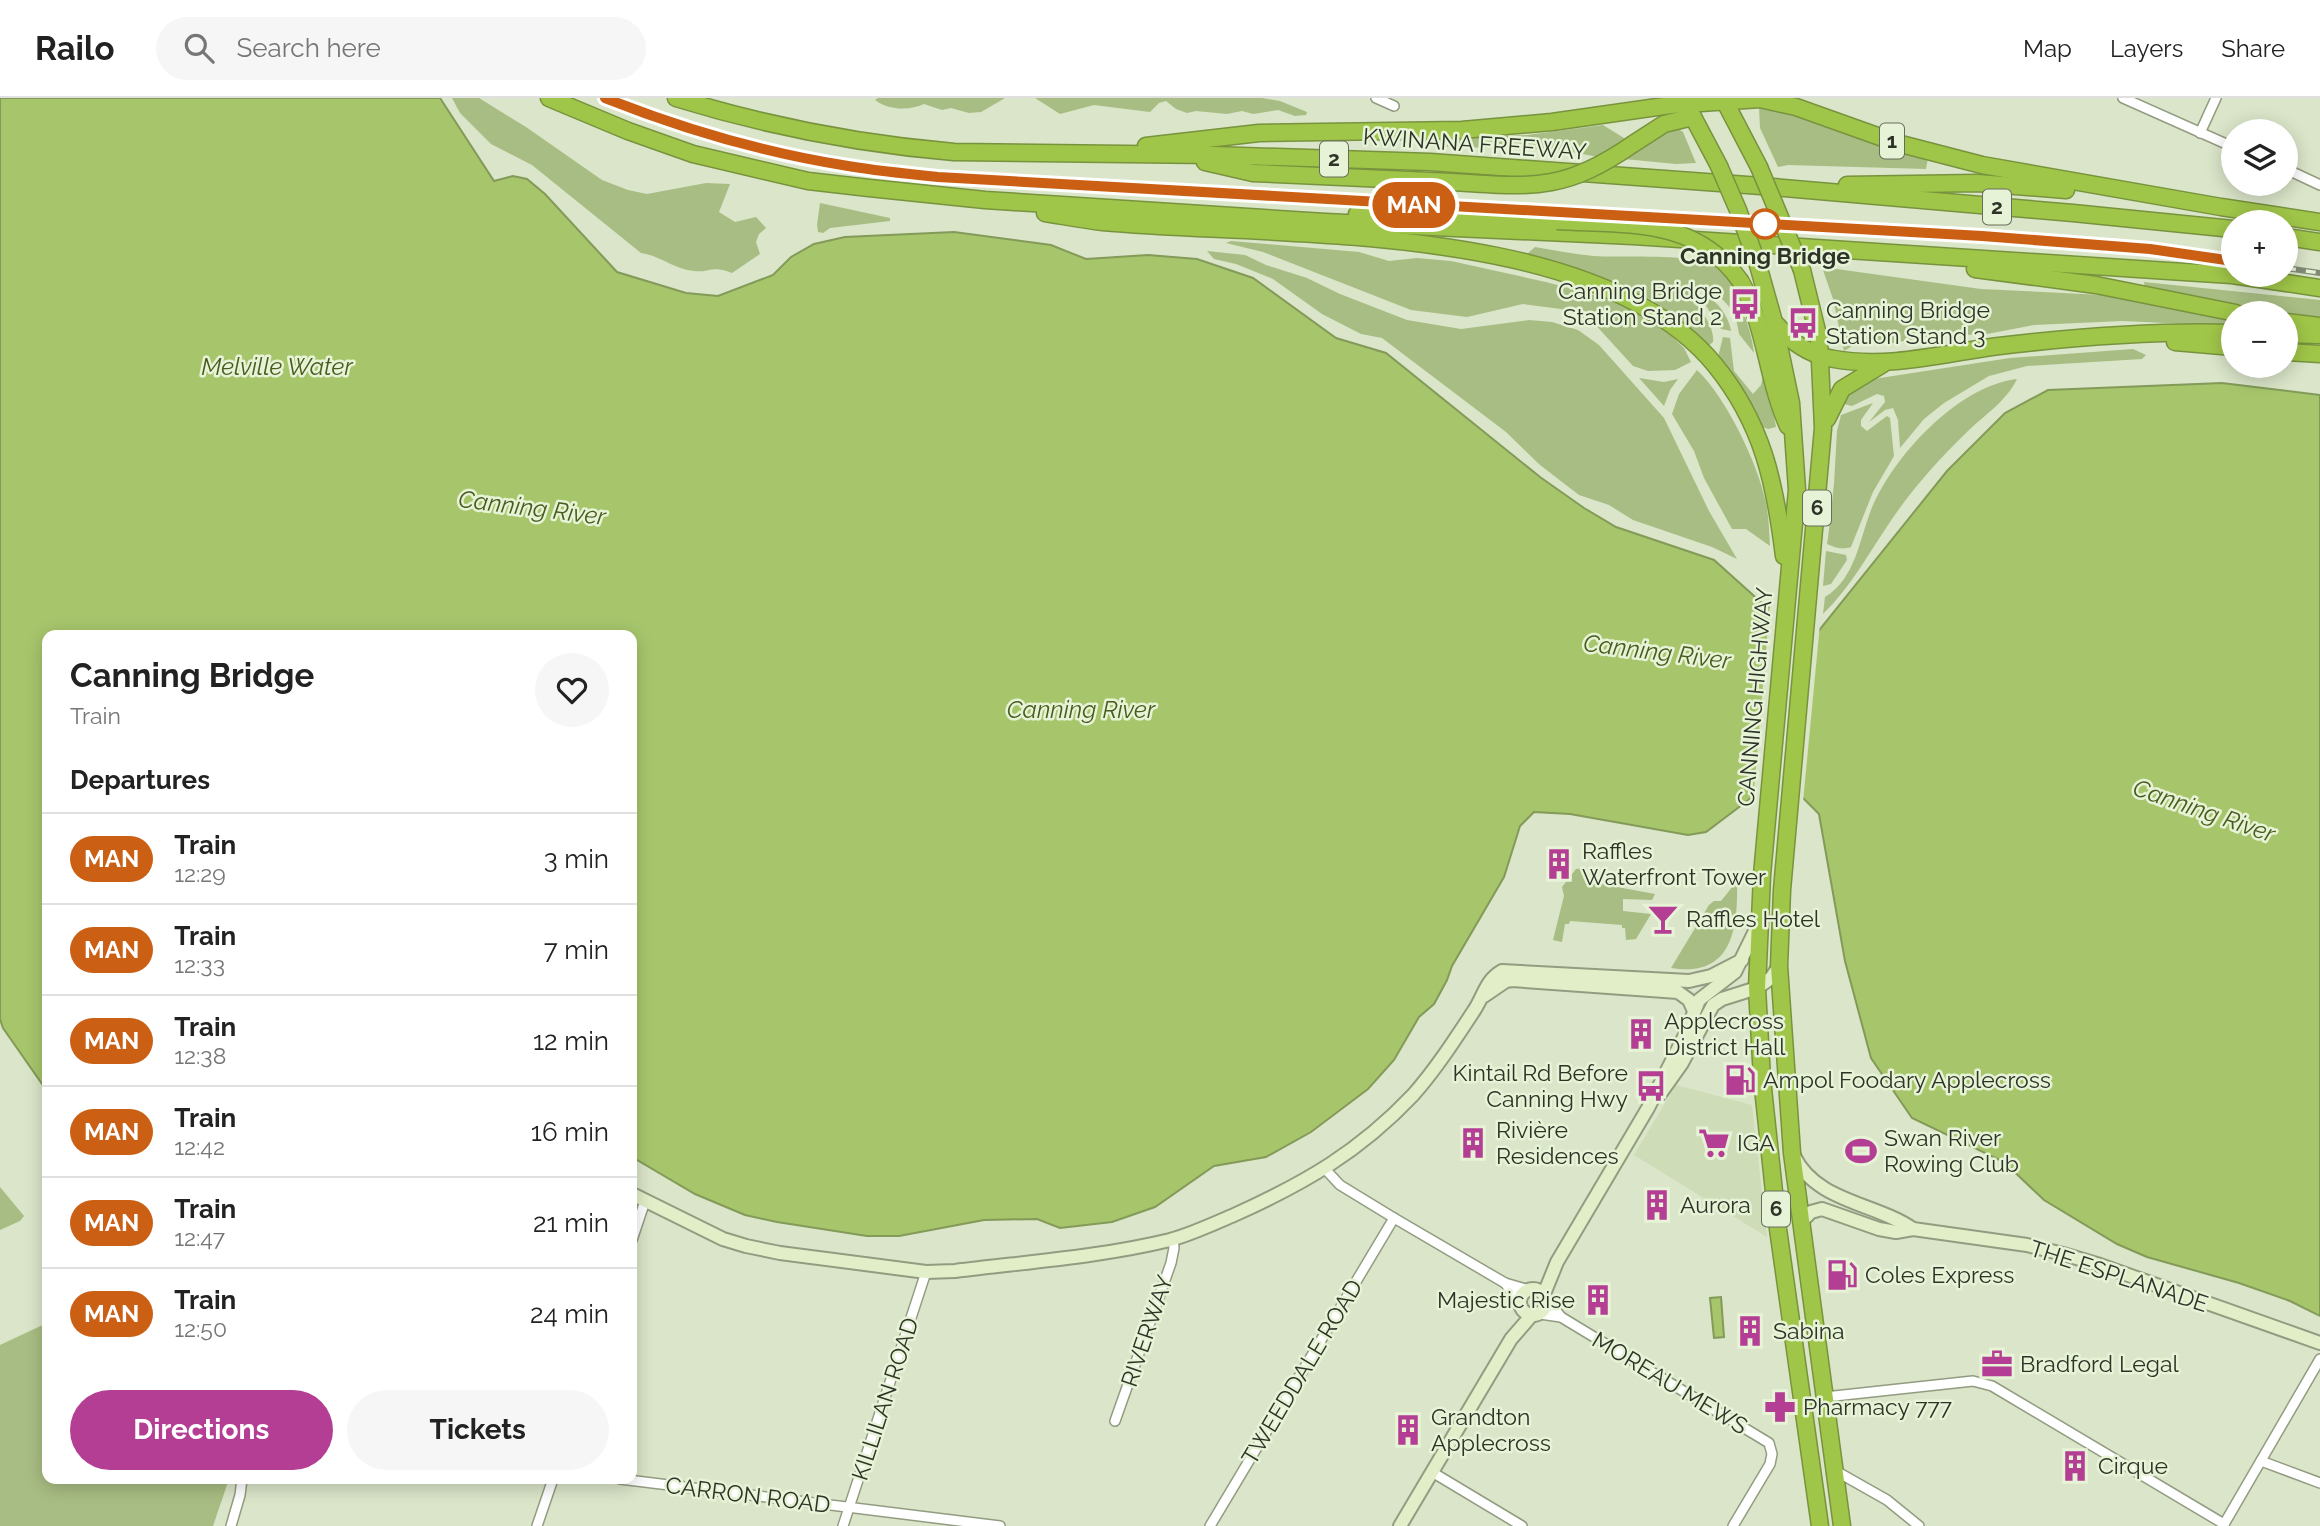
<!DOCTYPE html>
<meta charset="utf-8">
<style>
:root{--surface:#fff;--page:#f6f6f6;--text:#222;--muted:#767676;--line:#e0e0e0;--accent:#b43e94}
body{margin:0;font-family:Raleway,sans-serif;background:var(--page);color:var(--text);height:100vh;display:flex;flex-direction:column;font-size:26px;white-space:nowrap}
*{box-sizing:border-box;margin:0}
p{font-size:23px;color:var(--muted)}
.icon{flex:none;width:38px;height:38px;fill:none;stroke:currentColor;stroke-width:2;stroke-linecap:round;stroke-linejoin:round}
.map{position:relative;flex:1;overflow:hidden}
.drawer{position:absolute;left:42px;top:532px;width:595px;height:854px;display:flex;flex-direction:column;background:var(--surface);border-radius:14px;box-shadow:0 4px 18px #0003}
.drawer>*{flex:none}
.badge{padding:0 14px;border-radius:23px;font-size:24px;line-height:46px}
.fabs{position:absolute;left:2221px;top:21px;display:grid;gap:14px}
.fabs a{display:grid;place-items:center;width:77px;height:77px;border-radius:50%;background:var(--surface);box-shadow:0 4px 18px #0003;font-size:35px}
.map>.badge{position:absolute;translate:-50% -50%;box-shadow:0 0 0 4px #fff}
h2{padding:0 28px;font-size:26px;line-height:63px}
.round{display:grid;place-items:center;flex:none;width:74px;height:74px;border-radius:37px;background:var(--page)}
.head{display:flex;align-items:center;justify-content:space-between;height:119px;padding:0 28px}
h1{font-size:33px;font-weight:700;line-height:52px}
.cta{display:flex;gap:14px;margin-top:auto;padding:14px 28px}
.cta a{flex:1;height:80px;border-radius:42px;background:var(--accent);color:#fff;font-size:28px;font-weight:700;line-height:80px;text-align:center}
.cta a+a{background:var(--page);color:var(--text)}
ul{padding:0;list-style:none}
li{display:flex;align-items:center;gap:21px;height:91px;padding:0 28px;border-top:2px solid var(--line)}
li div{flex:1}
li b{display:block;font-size:26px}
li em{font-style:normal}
li .badge{min-width:77px;font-weight:700;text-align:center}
header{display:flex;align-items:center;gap:42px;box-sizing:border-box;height:98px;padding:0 35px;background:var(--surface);border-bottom:2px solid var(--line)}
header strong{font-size:33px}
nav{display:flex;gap:38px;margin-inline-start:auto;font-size:24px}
.search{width:490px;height:63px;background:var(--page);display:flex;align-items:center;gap:18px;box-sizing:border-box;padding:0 24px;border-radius:38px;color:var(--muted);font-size:26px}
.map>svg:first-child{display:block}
.built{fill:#cfdcb8}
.green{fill:#a8bd83}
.water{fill:#a7c66c;stroke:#839a58;stroke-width:2}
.pier{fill:#dae5c9}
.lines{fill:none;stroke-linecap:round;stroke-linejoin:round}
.street-casing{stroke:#929c81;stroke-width:12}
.secondary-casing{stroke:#929c81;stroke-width:16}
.highway-casing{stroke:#78933d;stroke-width:19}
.street{stroke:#fff;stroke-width:9}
.secondary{stroke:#e2eec8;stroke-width:12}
.highway{stroke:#a0c649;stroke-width:16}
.rail-casing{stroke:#828a77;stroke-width:6}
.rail{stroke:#e7f3d6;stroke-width:3.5;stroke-dasharray:10;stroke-linecap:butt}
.highway-bridge-casing{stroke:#78933d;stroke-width:19;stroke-linecap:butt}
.highway-bridge{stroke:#a0c649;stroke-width:16}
.line-casing{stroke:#fff;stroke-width:16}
.line{stroke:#cb6015;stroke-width:10}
.stop-dot{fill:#fff;stroke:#cb6015;stroke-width:3.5}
.labels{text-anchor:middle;stroke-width:5;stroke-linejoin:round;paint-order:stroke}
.shield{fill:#e7f3d6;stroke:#666d5c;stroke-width:2}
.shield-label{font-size:21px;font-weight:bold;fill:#2e3328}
.street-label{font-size:23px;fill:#2e3328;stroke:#e7f3d6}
.stop-label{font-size:23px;font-weight:bold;fill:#2e3328;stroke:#e7f3d6}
.poi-label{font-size:23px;fill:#2e3328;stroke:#e7f3d6;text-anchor:start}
.water-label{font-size:24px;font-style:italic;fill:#495c1d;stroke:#e7f3d6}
</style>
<header>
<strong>Railo</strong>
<div class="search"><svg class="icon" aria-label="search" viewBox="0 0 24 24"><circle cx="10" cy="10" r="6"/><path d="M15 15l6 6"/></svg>Search here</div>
<nav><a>Map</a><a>Layers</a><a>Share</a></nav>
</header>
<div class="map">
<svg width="2320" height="1428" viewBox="0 0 2320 1428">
<rect width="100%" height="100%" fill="#dae5c9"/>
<path class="built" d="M1676,987L1752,1007L1767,1139L1634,1057Z"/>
<g class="green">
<path d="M452,0H479L526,29L602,82L628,92L647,96L706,85L730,86L719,114L735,124L756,119L766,130L759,136L756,144L760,156L732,175C711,167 711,175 694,173C674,171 661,158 641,155L532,67L491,46L460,15Z"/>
<path d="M878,0H1005L981,14L969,15L951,10L942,12L924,6C909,13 888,12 875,2Z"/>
<path d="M1035,0H1262L1280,3L1307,14L1306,17L1295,18L1278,12L1253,16L1242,13L1227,16L1196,13L1187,15L1176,11L1166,3L1159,5L1150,14L1094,7L1060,16Z"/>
<path d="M1759,9C1817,20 1870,48 1928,60L1926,71L1788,67L1778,69L1760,30Z"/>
<path d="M1603,27L1624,40L1634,55L1652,41L1677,30L1683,34L1696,65L1676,66L1593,58L1561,52L1427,48L1420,41L1527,37Z"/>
<path d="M820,105L890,120V123L830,130L823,135L818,134L817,127Z"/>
<path d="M1231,143L1359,154L1389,163L1417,160L1451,163L1546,184L1613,202L1662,229L1684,250L1691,264L1675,272L1648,273L1633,268L1592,223L1561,211L1523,206L1467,219L1411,212L1263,154L1226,145Z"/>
<path d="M1535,149C1554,152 1574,156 1593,158C1623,160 1699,154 1721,171C1735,182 1753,237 1754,255L1739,236L1735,215L1711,189H1697L1692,201C1701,212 1715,229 1713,244L1707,249C1690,233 1673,216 1653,203C1615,180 1569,169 1526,157Z"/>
<path d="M1207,153L1245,157L1266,167L1307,180L1340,196L1407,222L1461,231L1529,222L1552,224L1578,232L1599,247L1664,320L1709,413L1737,461L1712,449L1633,422L1609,407L1579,397L1540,367L1506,334L1382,240L1361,236L1322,216L1273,181L1236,166L1214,161Z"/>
<path d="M1822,169L1981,191L2103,197L2231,222L2230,228L2122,223L2034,227L1987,236L1963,237L1935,232L1926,239L1887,246L1859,244L1844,253L1833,201Z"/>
<path d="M2144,184L2320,202V222L2286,219V215H2265L2145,191Z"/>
<path d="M1702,197C1717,200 1729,220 1731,233L1721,231L1701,200Z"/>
<path d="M1723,239L1730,240L1734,273L1753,296L1761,287L1765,269L1776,329L1768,331L1760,328L1756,313L1718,259Z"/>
<path d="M2133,251L2146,257L2142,261L2027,268L1989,278L1944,305L1924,321L1900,350L1898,322L1893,310L1885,312L1869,324L1885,304L1884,298L1877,296L1852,308L1844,306C1848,290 1866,283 1880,280L2010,260Z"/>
<path d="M1697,272C1726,299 1758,366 1766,405C1769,419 1769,434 1770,448L1746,431H1732L1704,380L1694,353L1672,316L1679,296Z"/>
<path d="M1639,280L1664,284L1678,281L1670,292L1664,308Z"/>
<path d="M2017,281C2006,304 1984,317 1966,335C1939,361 1914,389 1892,421C1870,453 1851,489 1823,516L1825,499C1855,481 1859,443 1871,412C1893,358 1958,288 2017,281Z"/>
<path d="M1873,305L1861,322V328L1867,333L1887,318L1890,320L1894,358L1873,394L1851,449C1842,452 1836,450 1827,446L1828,440L1834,386L1837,333L1841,317Z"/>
<path d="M1826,453L1846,457L1847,462L1831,486L1823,488Z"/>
<path d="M1587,770L1585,779L1590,784L1655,796L1652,802L1623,801V813L1651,816L1636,841L1626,842L1625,830H1622V827L1570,823L1569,826H1565L1562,844L1553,842L1564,798L1562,789L1576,771Z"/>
<path d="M1737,783C1738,830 1733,880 1671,870L1709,807L1714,803H1721Z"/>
<path d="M0,1089L24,1118L20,1123L0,1132Z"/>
<path d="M47,1225V1381H229L213,1428H0V1247Z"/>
</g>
<g class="water">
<path d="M0,0H440L494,83L513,78L527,81L545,96L617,174L686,195L718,198L773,177L791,159L814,146L845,139L954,134L1051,147L1086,161L1148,157L1197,161L1253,180L1336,240L1386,255L1540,379L1584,410L1616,429L1714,462L1763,506L1817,535L1947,373L2005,315L2048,292L2222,285L2320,297V1218L2290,1203L2239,1185L2147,1159L2117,1146L2044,1102L2004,1064L1912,1020L1871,960L1845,863L1819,716L1792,689L1763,691L1706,734L1688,737L1570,716L1534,714L1520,728L1504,779L1452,868L1447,882L1434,906L1419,919L1394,962L1368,991L1311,1034L1266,1059L1214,1068L1155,1109L1112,1124L1060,1130L1037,1121L984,1122L899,1138H867L777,1124L745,1117L695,1096L632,1059V537H47V993L3,930L0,921Z"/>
<path d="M1721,1199L1724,1239L1714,1240L1710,1200Z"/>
</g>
<path class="pier" d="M1770,505L1816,530L1820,526L1803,704L1791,692L1764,694L1753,703Z"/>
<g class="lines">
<defs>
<g id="street">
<path d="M1376,0L1394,8"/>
<path d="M2123,0L2233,49"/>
<path d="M2200,35L2216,0"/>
<path d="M2286,71L2320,87"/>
<path d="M1325,1071L1340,1087L1394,1120L1505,1185L1529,1192"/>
<path d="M632,1142L645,1103"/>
<path d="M1505,1185L1520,1205"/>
<path d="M1546,1200L1561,1219"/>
<path d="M1540,1216L1561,1219L1769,1345L1772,1356L1770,1366L1733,1428"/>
<path d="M1825,1299L1973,1283L1992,1288L2224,1426"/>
<path d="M1115,1323L1171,1165L1174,1150L1173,1141"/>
<path d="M2261,1363L2320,1385"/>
<path d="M1834,1372L1887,1402L1919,1428"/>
<path d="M1432,1374L1522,1428"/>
<path d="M620,1381L1000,1428"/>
<path d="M231,1428L240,1397L242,1381"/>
<path d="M537,1428L553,1381"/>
<path d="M843,1428L926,1174"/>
<path d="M1210,1428L1394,1120"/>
<path d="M2223,1428L2320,1261"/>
</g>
<g id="secondary">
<path d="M1484,898L1506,883L1512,882L1678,894L1689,902L1694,913"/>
<path d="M1660,996L1682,965L1713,907L1722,901L1757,890L1771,880L1779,868"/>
<path d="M1794,1058C1816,1104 1876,1105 1913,1131"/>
<path d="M632,1096L723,1141L746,1148L780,1155L926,1174L955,1173C1026,1164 1100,1159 1170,1142C1192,1136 1213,1126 1234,1117C1305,1085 1359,1054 1413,997C1436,971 1456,940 1475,911C1484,897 1486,882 1502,873L1689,883L1711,878L1742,862"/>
<path d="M1801,1124L1811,1114L1822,1111L1879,1131L1896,1134L1913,1131L2027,1147L2063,1156L2100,1167L2320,1245"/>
<circle cx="1533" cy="1204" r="13"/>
<path d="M1544,1196L1557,1164L1648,1010L1685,937L1699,902L1735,874L1757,829"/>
<path d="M1400,1428L1511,1241L1531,1218"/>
</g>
<g id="highway">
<path d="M549,0L628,33L693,56L808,83L869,90L985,102L1325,124L1633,138L2184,174L2232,177L2320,190"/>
<path d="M676,0C767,28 859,46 954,54L1213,57L1430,64L1761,88L2073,115L2233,131"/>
<path d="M1683,0L1719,68"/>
<path d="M1723,0L1759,69"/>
<path d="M1633,46L1664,26L1693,19"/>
<path d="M1146,48L1259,35L1462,32L1552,24L1671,7L1760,1L1796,9L1897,45L1982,67L2221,109L2320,124"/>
<path d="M1205,64L1253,75L1452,84"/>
<path d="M1847,87L1977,85L2066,92"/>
<path d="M1045,115C1064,118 1084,122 1103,124C1277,140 1595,121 1715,267C1763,326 1775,385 1784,458"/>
<path d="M1357,116L1399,115L1557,123"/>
<path d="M2286,139L2320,144"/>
<path d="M1758,167L1774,224L1791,305L1797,392L1762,777L1757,890L1762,981L1778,1131L1820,1428"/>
<path d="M1975,171L2096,187L2236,215"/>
<path d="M1802,172L1819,241L1823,330L1782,792L1779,868L1792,1055L1842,1428"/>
<path d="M1741,184C1766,229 1767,282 1788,328"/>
<path d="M2286,224L2320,228"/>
<path d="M1777,227C1792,245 1810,257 1834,261C1889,271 1945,255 1999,248C2075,239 2156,233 2233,235"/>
<path d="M2286,236L2318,237"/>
<path d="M2175,244L2233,249"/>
<path d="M2286,254L2320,256"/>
<path d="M1827,321L1842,291L1883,266"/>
</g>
</defs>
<use href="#street" class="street-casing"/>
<use href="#secondary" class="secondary-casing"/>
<use href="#highway" class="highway-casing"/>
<use href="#street" class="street"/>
<use href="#secondary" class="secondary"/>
<use href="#highway" class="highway"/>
<defs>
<g id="rail">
<path d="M605,0C683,31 765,55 848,68C878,73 908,76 938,79L1981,138L2150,151L2233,163"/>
<path d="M2286,170L2320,175"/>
</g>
</defs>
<use href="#rail" class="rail-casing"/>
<use href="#rail" class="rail"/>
<defs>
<g id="highway-bridge">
<path d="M1719,68L1738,112L1758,167"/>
<path d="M1759,69L1802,172"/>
<path d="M1452,84C1532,89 1564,94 1633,46"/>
<path d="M1557,123C1628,127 1696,119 1741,184"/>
</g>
</defs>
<use href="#highway-bridge" class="highway-bridge-casing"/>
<use href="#highway-bridge" class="highway-bridge"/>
</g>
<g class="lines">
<defs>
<path id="line" d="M605,0C683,31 765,55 848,68C878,73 908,76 938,79L1982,138L2150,151L2233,163"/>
</defs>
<use href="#line" class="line-casing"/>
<use href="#line" class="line"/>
</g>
<defs>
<symbol id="bus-bare" viewBox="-9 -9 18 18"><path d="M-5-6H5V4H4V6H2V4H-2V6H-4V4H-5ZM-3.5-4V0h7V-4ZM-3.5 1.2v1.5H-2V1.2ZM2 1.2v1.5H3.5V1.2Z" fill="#b43e94" stroke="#e7f3d6" stroke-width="2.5" paint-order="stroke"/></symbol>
<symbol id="building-bare" viewBox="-9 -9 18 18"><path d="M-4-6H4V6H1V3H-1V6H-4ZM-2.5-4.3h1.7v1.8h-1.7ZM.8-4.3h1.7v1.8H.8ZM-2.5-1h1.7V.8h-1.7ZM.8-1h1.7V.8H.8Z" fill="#b43e94" stroke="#e7f3d6" stroke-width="2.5" paint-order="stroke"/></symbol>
<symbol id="bar-bare" viewBox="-9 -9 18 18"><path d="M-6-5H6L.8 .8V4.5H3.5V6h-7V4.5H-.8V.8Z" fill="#b43e94" stroke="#e7f3d6" stroke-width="2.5" paint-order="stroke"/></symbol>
<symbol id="fuel-bare" viewBox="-9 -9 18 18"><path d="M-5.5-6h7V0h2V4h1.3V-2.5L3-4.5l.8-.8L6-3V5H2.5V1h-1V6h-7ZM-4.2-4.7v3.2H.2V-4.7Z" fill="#b43e94" stroke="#e7f3d6" stroke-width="2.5" paint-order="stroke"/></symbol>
<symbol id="supermarket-bare" viewBox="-9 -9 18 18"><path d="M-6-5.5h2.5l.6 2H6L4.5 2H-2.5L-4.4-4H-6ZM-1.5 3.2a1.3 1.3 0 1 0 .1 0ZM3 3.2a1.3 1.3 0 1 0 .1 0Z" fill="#b43e94" stroke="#e7f3d6" stroke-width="2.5" paint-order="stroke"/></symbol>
<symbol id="stadium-bare" viewBox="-9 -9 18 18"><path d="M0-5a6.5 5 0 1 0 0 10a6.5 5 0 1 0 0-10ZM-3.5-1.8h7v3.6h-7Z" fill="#b43e94" stroke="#e7f3d6" stroke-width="2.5" paint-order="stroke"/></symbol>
<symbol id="office-bare" viewBox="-9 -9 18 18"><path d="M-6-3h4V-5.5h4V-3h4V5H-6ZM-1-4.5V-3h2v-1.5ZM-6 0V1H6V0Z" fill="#b43e94" stroke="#e7f3d6" stroke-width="2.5" paint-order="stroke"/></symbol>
<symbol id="pharmacy-bare" viewBox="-9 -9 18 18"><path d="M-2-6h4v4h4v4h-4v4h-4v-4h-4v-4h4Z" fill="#b43e94" stroke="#e7f3d6" stroke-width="2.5" paint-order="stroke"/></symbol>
</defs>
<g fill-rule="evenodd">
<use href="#bus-bare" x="1723" y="184" width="44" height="44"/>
<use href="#bus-bare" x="1781" y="203" width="44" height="44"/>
<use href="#building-bare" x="1537" y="744" width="44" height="44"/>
<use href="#bar-bare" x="1641" y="799" width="44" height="44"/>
<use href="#building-bare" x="1619" y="914" width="44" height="44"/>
<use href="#fuel-bare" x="1718" y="960" width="44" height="44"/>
<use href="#bus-bare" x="1629" y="966" width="44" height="44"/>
<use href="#building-bare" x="1451" y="1023" width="44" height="44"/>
<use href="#supermarket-bare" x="1692" y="1023" width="44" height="44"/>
<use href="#stadium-bare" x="1839" y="1031" width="44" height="44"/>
<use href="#building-bare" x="1635" y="1085" width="44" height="44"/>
<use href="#fuel-bare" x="1820" y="1155" width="44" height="44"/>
<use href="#building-bare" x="1576" y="1180" width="44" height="44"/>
<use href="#building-bare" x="1728" y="1211" width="44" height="44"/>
<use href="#office-bare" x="1975" y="1244" width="44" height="44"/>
<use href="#pharmacy-bare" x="1758" y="1287" width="44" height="44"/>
<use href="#building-bare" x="1386" y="1310" width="44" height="44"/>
<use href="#building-bare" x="2053" y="1346" width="44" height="44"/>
</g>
<circle class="stop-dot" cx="1765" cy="126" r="14"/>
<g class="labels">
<g class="shield">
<rect x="1880" y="25.5" width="24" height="35" rx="5"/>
<rect x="1320" y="43.5" width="28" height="35" rx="5"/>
<rect x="1983" y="91.5" width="28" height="35" rx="5"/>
<rect x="1803" y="392.5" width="28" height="35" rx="5"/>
<rect x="1762" y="1093.5" width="28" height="35" rx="5"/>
</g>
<g class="shield-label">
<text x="1892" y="50">1</text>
<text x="1334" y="68">2</text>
<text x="1997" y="116">2</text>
<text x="1817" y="417">6</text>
<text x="1776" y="1118">6</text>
</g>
<g class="street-label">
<text transform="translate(1475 46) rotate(4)" y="8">KWINANA FREEWAY</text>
<text transform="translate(1755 599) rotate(-85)" y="8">CANNING HIGHWAY</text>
<text transform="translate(2119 1178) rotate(18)" y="8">THE ESPLANADE</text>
<text transform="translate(1147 1233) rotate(-71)" y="8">RIVERWAY</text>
<text transform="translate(1302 1274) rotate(-59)" y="8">TWEEDDALE ROAD</text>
<text transform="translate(1670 1285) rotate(31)" y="8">MOREAU MEWS</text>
<text transform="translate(885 1301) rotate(-72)" y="8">KILLILAN ROAD</text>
<text transform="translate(748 1397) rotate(7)" y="8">CARRON ROAD</text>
</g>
<g class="stop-label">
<text x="1765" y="166">Canning Bridge</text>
</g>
<g class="poi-label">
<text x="1722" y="201" text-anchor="end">Canning Bridge<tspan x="1722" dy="26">Station Stand 2</tspan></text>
<text x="1826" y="220">Canning Bridge<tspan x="1826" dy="26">Station Stand 3</tspan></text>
<text x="1582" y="761">Raffles<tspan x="1582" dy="26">Waterfront Tower</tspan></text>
<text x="1686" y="829">Raffles Hotel</text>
<text x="1664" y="931">Applecross<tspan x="1664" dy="26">District Hall</tspan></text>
<text x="1628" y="983" text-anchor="end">Kintail Rd Before<tspan x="1628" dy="26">Canning Hwy</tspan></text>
<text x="1763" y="990">Ampol Foodary Applecross</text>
<text x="1496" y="1040">Rivière<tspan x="1496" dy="26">Residences</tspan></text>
<text x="1884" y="1048">Swan River<tspan x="1884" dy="26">Rowing Club</tspan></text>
<text x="1737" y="1053">IGA</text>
<text x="1680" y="1115">Aurora</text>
<text x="1865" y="1185">Coles Express</text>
<text x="1575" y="1210" text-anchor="end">Majestic Rise</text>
<text x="1773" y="1241">Sabina</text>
<text x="2020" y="1274">Bradford Legal</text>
<text x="1803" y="1317">Pharmacy 777</text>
<text x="1431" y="1327">Grandton<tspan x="1431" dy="26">Applecross</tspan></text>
<text x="2098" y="1376">Cirque</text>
</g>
<g class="water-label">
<text x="277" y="277">Melville Water</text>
<text transform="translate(532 410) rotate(7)" y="8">Canning River</text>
<text transform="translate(1657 554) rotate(7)" y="8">Canning River</text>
<text x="1081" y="620">Canning River</text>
<text transform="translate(2204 713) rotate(19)" y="8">Canning River</text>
</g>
</g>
</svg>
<div class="fabs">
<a><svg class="icon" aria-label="layers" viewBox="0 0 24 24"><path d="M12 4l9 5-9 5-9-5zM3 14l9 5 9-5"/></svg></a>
<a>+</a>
<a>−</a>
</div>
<b class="badge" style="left:1414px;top:107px;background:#cb6015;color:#fff">MAN</b>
<section class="drawer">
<div class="head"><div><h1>Canning Bridge</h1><p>Train</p></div><a class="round"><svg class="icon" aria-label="heart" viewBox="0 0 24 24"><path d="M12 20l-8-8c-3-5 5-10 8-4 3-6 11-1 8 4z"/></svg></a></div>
<h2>Departures</h2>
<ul>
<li><span class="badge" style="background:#cb6015;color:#fff">MAN</span><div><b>Train</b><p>12:29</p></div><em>3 min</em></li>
<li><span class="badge" style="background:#cb6015;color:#fff">MAN</span><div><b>Train</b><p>12:33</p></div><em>7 min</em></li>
<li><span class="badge" style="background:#cb6015;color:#fff">MAN</span><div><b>Train</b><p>12:38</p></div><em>12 min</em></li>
<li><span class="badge" style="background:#cb6015;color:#fff">MAN</span><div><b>Train</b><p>12:42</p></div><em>16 min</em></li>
<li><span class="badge" style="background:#cb6015;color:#fff">MAN</span><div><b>Train</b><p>12:47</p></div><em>21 min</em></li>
<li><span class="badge" style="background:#cb6015;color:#fff">MAN</span><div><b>Train</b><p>12:50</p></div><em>24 min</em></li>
</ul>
<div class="cta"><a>Directions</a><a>Tickets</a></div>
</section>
</div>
